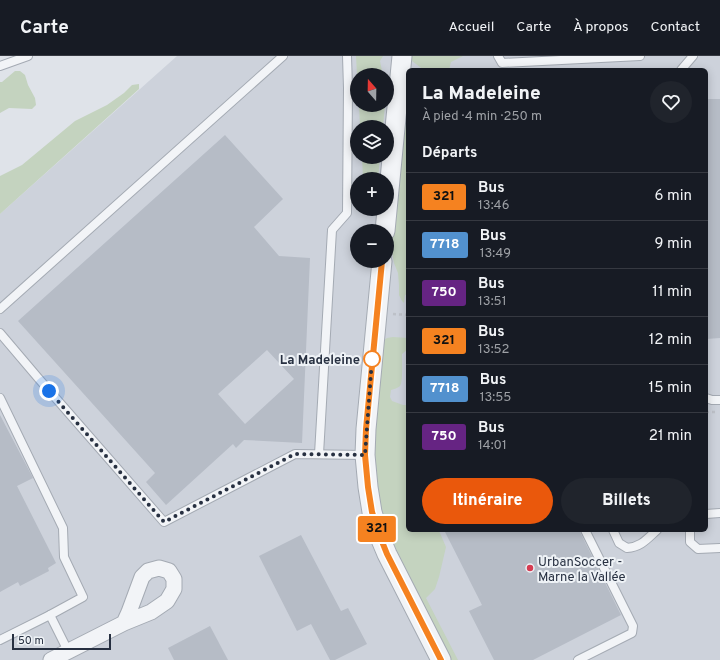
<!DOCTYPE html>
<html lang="fr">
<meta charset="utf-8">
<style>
:root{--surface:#171b24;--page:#20242c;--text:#f1f3f6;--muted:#9ea1a6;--line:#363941;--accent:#ea580c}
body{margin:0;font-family:Overpass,sans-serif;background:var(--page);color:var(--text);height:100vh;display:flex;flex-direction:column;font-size:15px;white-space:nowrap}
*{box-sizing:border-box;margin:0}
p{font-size:13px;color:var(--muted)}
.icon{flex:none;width:22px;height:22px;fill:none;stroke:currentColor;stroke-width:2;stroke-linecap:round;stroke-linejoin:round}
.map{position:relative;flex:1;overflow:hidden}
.drawer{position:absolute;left:406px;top:12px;width:302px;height:464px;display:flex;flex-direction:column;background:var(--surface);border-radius:6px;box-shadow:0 2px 10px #0003}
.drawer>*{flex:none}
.badge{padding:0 8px;border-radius:3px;font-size:14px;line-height:26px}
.needle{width:26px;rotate:340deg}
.fabs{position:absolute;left:350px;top:12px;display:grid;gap:8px}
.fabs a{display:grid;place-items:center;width:44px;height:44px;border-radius:50%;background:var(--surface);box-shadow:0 2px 10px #0003;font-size:20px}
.scale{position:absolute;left:12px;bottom:10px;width:99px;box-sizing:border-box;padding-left:4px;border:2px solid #273041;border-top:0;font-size:11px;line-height:14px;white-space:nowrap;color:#273041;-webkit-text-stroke:3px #eef2f6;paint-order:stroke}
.you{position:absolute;width:20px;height:20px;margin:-10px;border:3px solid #fff;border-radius:50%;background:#1a73e8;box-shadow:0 0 0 6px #1a73e833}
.map>.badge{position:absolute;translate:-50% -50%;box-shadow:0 0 0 2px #fff}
h2{padding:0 16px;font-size:15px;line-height:36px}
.round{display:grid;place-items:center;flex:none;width:42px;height:42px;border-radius:21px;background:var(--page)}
.head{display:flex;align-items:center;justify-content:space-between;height:68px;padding:0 16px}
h1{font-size:19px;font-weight:800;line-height:30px}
.button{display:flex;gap:8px;margin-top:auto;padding:8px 16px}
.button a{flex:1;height:46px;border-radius:24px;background:var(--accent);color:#fff;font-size:16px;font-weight:800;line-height:46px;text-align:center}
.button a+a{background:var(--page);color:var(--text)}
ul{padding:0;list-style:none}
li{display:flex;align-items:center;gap:12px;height:48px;padding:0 16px;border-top:1px solid var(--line)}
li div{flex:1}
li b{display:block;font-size:15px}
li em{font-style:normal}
li .badge{min-width:44px;font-weight:700;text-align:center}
header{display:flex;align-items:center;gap:24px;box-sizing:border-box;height:56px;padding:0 20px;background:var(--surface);border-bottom:1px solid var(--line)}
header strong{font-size:19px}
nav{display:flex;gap:22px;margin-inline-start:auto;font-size:14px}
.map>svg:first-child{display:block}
.built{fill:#cdd2db;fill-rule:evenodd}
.green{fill:#c4d3bf}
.building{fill:#b6bcc6;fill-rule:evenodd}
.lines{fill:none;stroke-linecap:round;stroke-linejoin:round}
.service-casing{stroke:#a4aab3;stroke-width:10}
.minor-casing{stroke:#a4aab3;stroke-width:17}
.tertiary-casing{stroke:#a4aab3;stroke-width:21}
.path{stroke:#bdc1c8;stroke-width:2.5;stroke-dasharray:3 3;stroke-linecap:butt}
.service{stroke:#f2f4f7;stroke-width:8}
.minor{stroke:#f2f4f7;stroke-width:15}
.tertiary{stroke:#f2f4f7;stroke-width:19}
.line-casing{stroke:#fff;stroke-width:9}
.line{stroke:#f58220;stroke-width:6}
.walk{stroke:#273041;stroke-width:4;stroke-dasharray:0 7.2}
.stop-dot{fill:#fff;stroke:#f58220;stroke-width:2}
.poi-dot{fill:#d63c52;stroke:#eef2f6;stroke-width:1.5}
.labels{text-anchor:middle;stroke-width:4;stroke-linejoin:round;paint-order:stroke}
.stop-label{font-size:13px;font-weight:bold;fill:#273041;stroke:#eef2f6;text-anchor:end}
.poi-label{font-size:13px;fill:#273041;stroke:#eef2f6;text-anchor:start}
</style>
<header>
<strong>Carte</strong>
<nav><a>Accueil</a><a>Carte</a><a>À propos</a><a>Contact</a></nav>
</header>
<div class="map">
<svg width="720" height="604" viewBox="0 0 720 604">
<rect width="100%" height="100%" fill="#dfe3e9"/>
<path class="built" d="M177,0H720V604H0V158ZM408,14H706V474H408ZM357,19H387V49H357ZM357,71H387V101H357ZM357,123H387V153H357ZM357,175H387V205H357Z"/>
<g class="green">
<path d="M356,0H383L380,5L382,15L385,19H357Z"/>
<path d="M412,0H463L451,6L449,14H424L412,5Z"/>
<path d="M15,15H20L25,19L28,29L35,42L36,49L32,53L9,52L0,57V26H2Z"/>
<path d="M139,28V33L0,158V120L22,109L75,65L107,49L124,37L132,29Z"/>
<path d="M408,40V238L405,239L404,247L402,245L399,239V229L398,217L394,207L392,196L393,169L406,44Z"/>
<path d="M359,49H385L383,71H360Z"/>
<path d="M362,101H380L378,123H363Z"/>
<path d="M393,281L408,282V293L402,298C402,304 403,327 400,330C398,332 394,333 391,334L390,341L392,345L403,349H408V474H438L440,477L446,491L439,521L435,533L426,542L458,604H448L389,481L379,451L373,404L381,286L387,282Z"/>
</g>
<g class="building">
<path d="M706,43H720V282L706,283Z"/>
<path d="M225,79L283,143L254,171L279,200L310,202L302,387L244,384L236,392L233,388L166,449L146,426L155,417L18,265ZM267,294L294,323L245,368L218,338Z"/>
<path d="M0,359L33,422L17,430L56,507L48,512L49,515L20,530L18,526L0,536Z"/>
<path d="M444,474H579L621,559L533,604H494L469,555L482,549Z"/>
<path d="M301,479L341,555L348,552L367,588L335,604H330L311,568L297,575L259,500Z"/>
<path d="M210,570L228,604H174L168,592Z"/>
</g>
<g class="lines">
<defs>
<g id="service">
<path d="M498,0L502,7L640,0"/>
<path d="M0,10L28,0"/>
<path d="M681,14L693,0"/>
<path d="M0,253L283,0"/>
<path d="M0,277L39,323L164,466L295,398L365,399"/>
<path d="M0,342L63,472L64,501L83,541L50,559"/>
<path d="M706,342L712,344H720"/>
<path d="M319,398L332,174L347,157L348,32L347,0"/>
<path d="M706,458L720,457"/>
<path d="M613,474L619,487L627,492C641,491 647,483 657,474"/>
<path d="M690,474V486L698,493L720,492"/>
<path d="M0,584L50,559L68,595"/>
<path d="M578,604L632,577L633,570L585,474"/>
</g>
<path id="minor" d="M51,604L124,567L151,556L167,545L174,533V523L169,515L159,512L148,515L142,521L129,556L124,567"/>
<g id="tertiary">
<path d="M385,175L402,0"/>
<path d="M382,205L366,373L365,399L368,431L372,456L379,479L387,498L441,604"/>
</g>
</defs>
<use href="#service" class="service-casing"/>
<use href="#minor" class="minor-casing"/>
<use href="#tertiary" class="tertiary-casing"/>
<g class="path">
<path d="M393,258L408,259"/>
<path d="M706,356H715"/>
</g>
<use href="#service" class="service"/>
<use href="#minor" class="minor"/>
<use href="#tertiary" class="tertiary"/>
</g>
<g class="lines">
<defs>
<path id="line" d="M382,205L366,373L365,399L368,431L372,456L379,478L387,498L441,604"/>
</defs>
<use href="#line" class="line-casing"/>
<use href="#line" class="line"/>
<path class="walk" d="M49,335L164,466L295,398L365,399L372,303"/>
</g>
<circle class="stop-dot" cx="372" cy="303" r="8"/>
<circle class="poi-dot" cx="530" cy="512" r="4"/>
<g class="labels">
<g class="stop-label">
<text x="360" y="308">La Madeleine</text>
</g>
<g class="poi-label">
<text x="538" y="510">UrbanSoccer -<tspan x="538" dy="15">Marne la Vallée</tspan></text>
</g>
</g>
</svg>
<div class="fabs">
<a><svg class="needle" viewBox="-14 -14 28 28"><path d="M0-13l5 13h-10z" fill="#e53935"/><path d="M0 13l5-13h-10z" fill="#9ea1a6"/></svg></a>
<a><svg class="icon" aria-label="layers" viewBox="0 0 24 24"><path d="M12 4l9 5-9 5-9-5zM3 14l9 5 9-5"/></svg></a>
<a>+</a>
<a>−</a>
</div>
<div class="scale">50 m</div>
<div class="you" style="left:49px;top:335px"></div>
<b class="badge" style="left:377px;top:473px;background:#f58220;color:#111">321</b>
<section class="drawer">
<div class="head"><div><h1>La Madeleine</h1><p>À pied · 4 min · 250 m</p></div><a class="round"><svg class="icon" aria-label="heart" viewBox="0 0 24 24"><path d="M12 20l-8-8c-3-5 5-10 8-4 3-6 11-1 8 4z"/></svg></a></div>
<h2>Départs</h2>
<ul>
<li><span class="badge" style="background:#f58220;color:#111">321</span><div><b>Bus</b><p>13:46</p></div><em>6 min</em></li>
<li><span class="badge" style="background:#5291ce;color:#fff">7718</span><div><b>Bus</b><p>13:49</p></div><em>9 min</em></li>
<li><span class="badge" style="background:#662483;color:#fff">750</span><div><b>Bus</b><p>13:51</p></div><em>11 min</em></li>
<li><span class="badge" style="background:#f58220;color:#111">321</span><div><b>Bus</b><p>13:52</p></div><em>12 min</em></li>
<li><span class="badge" style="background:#5291ce;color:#fff">7718</span><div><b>Bus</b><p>13:55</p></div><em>15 min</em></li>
<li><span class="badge" style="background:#662483;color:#fff">750</span><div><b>Bus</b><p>14:01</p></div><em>21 min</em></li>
</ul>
<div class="button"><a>Itinéraire</a><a>Billets</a></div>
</section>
</div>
